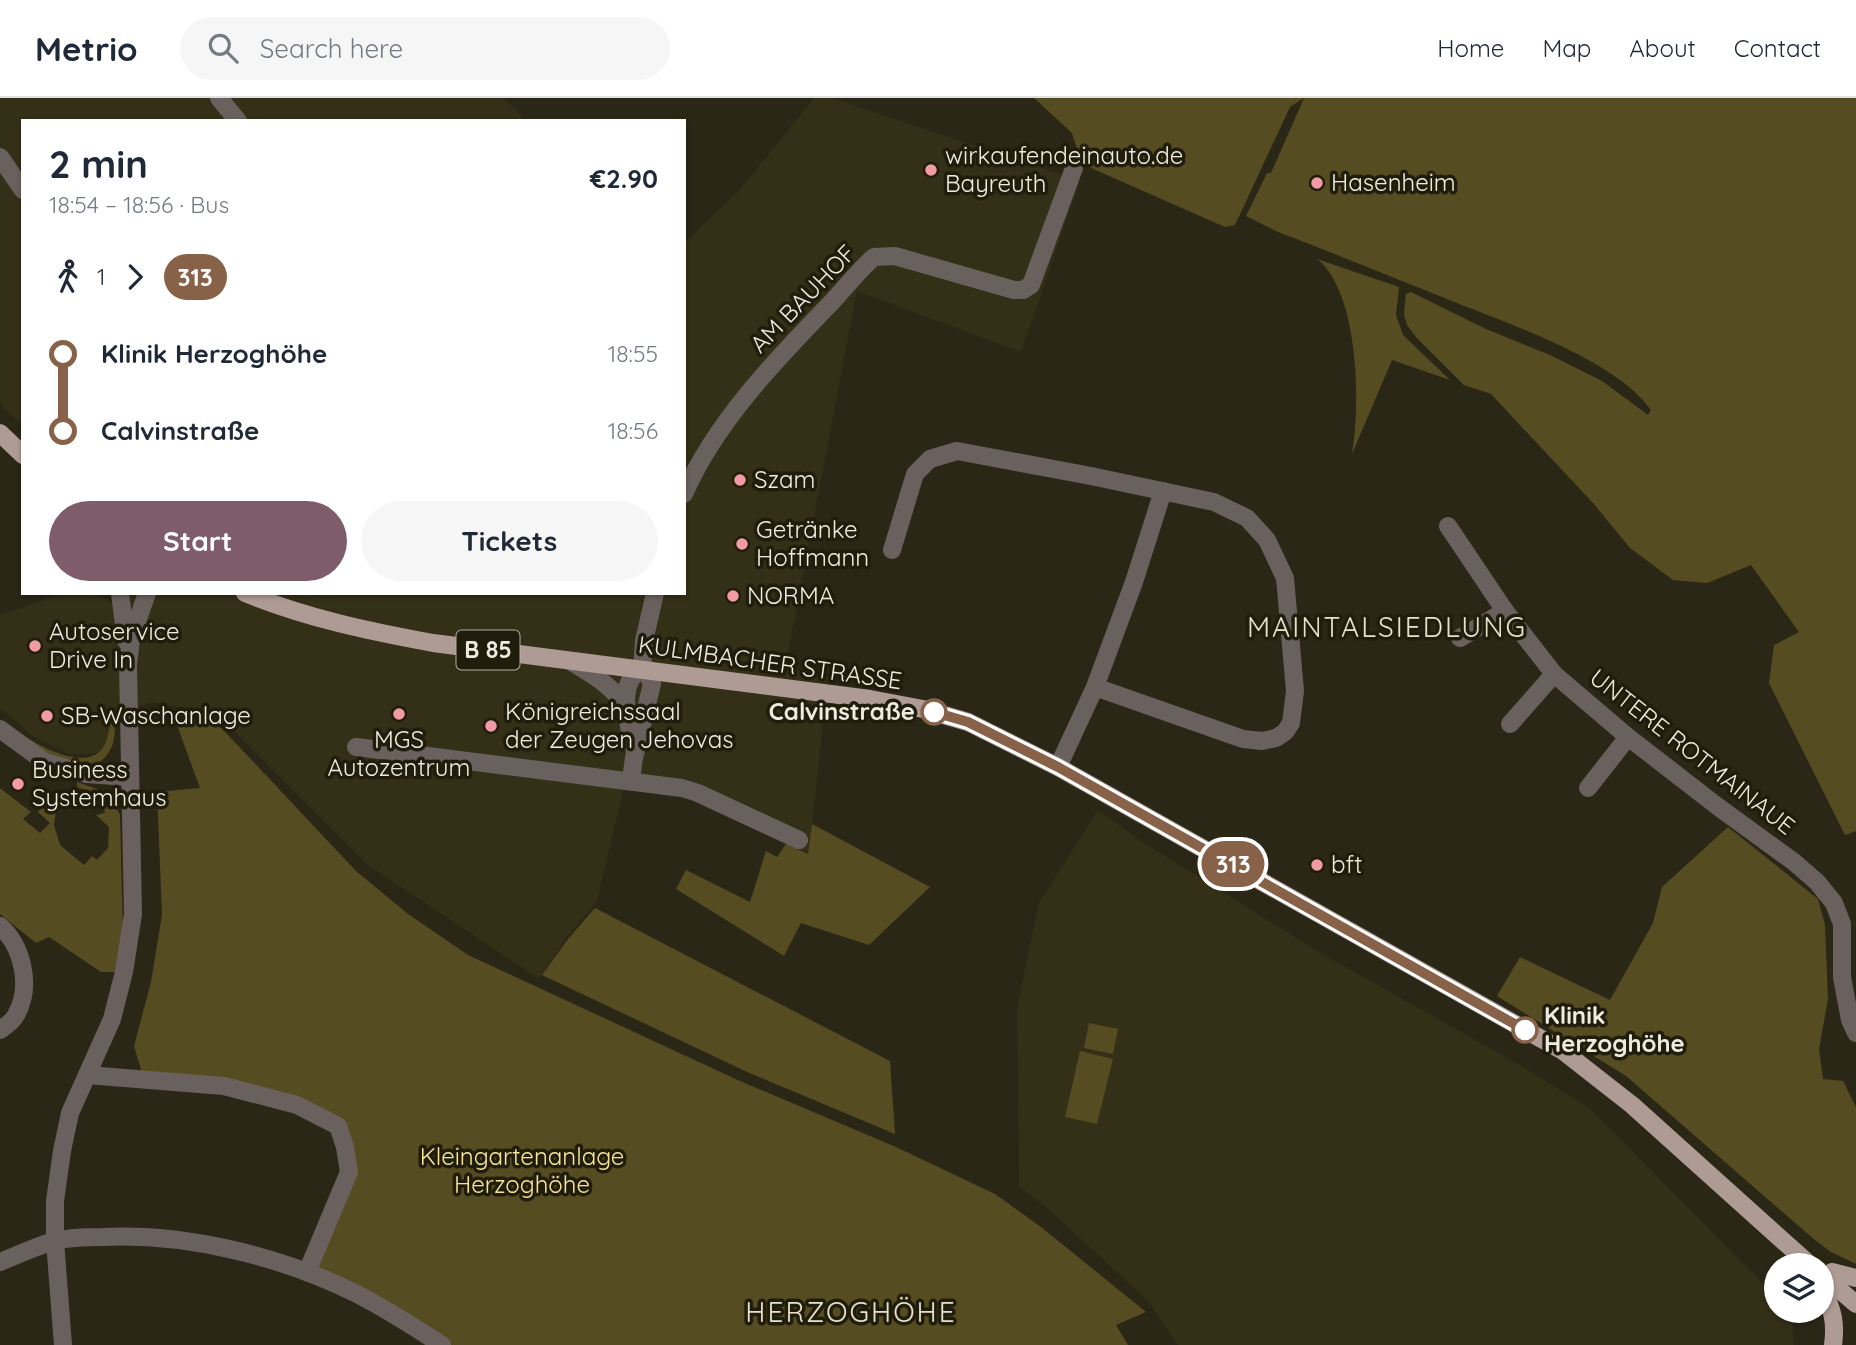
<!DOCTYPE html>
<meta charset="utf-8">
<style>
:root{--surface:#fff;--page:#f6f6f7;--text:#1f2937;--muted:#747a83;--line:#e0e1e3;--accent:#7e5c69}
body{margin:0;font-family:Quicksand,sans-serif;background:var(--page);color:var(--text);height:100vh;display:flex;flex-direction:column;font-size:26px;white-space:nowrap}
*{box-sizing:border-box;margin:0}
p{font-size:23px;color:var(--muted)}
.icon{flex:none;width:38px;height:38px;fill:none;stroke:currentColor;stroke-width:2;stroke-linecap:round;stroke-linejoin:round}
.map{position:relative;flex:1;overflow:hidden}
.side{position:absolute;left:21px;top:21px;width:665px;height:476px;display:flex;flex-direction:column;background:var(--surface);border-radius:0px;box-shadow:0 2px 5px #0004}
.side>*{flex:none}
.badge{padding:0 14px;border-radius:23px;font-size:24px;line-height:46px}
.buttons{position:absolute;left:1764px;top:1155px;display:grid;gap:14px}
.buttons a{display:grid;place-items:center;width:70px;height:70px;border-radius:50%;background:var(--surface);box-shadow:0 2px 5px #0004;font-size:35px}
.map>.badge{position:absolute;translate:-50% -50%;box-shadow:0 0 0 4px #fff}
.legs{display:flex;align-items:center;gap:10px;height:77px;padding:0 28px;font-size:23px}
.legs p{margin-inline-start:auto}
.overview{display:flex;align-items:center;justify-content:space-between;height:119px;padding:0 28px}
h1{font-size:38px;font-weight:700;line-height:52px}
.action{display:flex;gap:14px;margin-top:auto;padding:14px 28px}
.action a{flex:1;height:80px;border-radius:42px;background:var(--accent);color:#fff;font-size:28px;font-weight:700;line-height:80px;text-align:center}
.action a+a{background:var(--page);color:var(--text)}
ul{padding:0 28px;list-style:none}
li{display:flex;align-items:center;gap:24px;height:77px;font-size:26px}
li i{display:grid;place-items:center;width:10px;height:100%;margin:0 9px;background:currentColor}
li i::after{content:'';width:18px;height:18px;margin:-9px;border:5px solid;border-radius:50%;background:var(--surface)}
li p{margin-inline-start:auto}
li:first-child i{background:linear-gradient(#0000 50%,currentColor 0)}
li:last-child i{background:linear-gradient(currentColor 50%,#0000 0)}
header{display:flex;align-items:center;gap:42px;box-sizing:border-box;height:98px;padding:0 35px;background:var(--surface);border-bottom:2px solid var(--line)}
header strong{font-size:33px}
nav{display:flex;gap:38px;margin-inline-start:auto;font-size:24px}
.search{width:490px;height:63px;background:var(--page);display:flex;align-items:center;gap:18px;box-sizing:border-box;padding:0 24px;border-radius:38px;color:var(--muted);font-size:26px}
.map>svg:first-child{display:block}
.built{fill:#342f17}
.green{fill:#564c21}
.lines{fill:none;stroke-linecap:round;stroke-linejoin:round}
.minor{stroke:#6a615e;stroke-width:18}
.major{stroke:#ae9b94;stroke-width:18}
.line-1-casing{stroke:#fff;stroke-width:16}
.line-1{stroke:#886149;stroke-width:10}
.poi-dot{fill:#f39aa7;stroke:#211d0c;stroke-width:2.5}
.stop-1-dot{fill:#fff;stroke:#886149;stroke-width:3.5}
.labels{text-anchor:middle;stroke-width:7;stroke-linejoin:round;paint-order:stroke}
.shield{fill:#211d0c;stroke:#b0aea1;stroke-width:2}
.shield-label{font-size:23px;font-weight:bold;fill:#eeece1}
.poi-label{font-size:24px;fill:#eeece1;stroke:#211d0c;text-anchor:start}
.street-label{font-size:24px;fill:#eeece1;stroke:#211d0c}
.stop-label{font-size:24px;font-weight:bold;fill:#eeece1;stroke:#211d0c;text-anchor:end}
.park-label{font-size:24px;fill:#f5e499;stroke:#211d0c}
.quarter-label{font-size:28px;letter-spacing:2px;fill:#e6e1cb;stroke:#211d0c}
</style>
<header>
<strong>Metrio</strong>
<div class="search"><svg class="icon" aria-label="search" viewBox="0 0 24 24"><circle cx="10" cy="10" r="6"/><path d="M15 15l6 6"/></svg>Search here</div>
<nav><a>Home</a><a>Map</a><a>About</a><a>Contact</a></nav>
</header>
<div class="map">
<svg width="1856" height="1247" viewBox="0 0 1856 1247">
<rect width="100%" height="100%" fill="#2b2716"/>
<g class="built">
<path d="M0,0H504L527,23H23V327L6,313L0,304Z"/>
<path d="M814,0H832L1080,83L1021,254L857,193L785,570L828,579L809,756L681,697L624,689L597,803L566,840L539,881L367,766L217,616L152,604L124,614L103,655L69,656L34,639L0,610V517L64,495H93L125,512L132,495H684V145L739,93Z"/>
<path d="M1098,712L1141,743L1314,851L1518,966L1590,1010L1768,1191L1776,1202V1213H1783L1792,1226L1794,1247H1178L1149,1204L1052,1114L1019,1088L1017,909L1039,805Z"/>
</g>
<g class="green">
<path d="M1034,0H1856V733L1845,737L1769,585L1774,547L1799,534L1751,467L1707,485L1673,482L1630,450L1593,405L1491,296L1464,287L1416,239L1407,227L1404,216L1406,196L1411,194L1486,231L1550,257L1602,283L1648,317L1651,312C1616,262 1509,226 1452,203C1394,180 1336,156 1278,134L1246,118L1267,75H1271L1304,0L1290,9L1235,127L1225,129L1082,66L1072,35Z"/>
<path d="M1317,161L1399,189L1396,217L1403,237L1450,282L1392,262L1352,356C1361,307 1359,194 1317,161Z"/>
<path d="M114,618C116,637 115,653 99,665C73,667 47,659 25,644L26,639C44,650 86,673 103,650C109,641 108,628 114,618Z"/>
<path d="M213,621L356,773L408,816L468,857L740,983L896,1049L995,1096L1041,1129L1146,1214L1116,1227L1128,1247H442L307,1174L349,1074L338,1028L297,1007L144,982L134,948L151,884L162,817L157,694L200,690L177,627Z"/>
<path d="M77,684L108,695L120,717L124,874H101L49,839L36,845L0,816V690L31,714L23,721L40,735L50,725L38,714L48,701L57,704L54,727L60,747L84,767L92,758L97,762L108,750L109,729L96,717L105,715L101,698L77,689Z"/>
<path d="M812,726L930,789L869,847L801,825L784,858L676,791L686,772L750,804L766,753L777,759L786,746L808,756Z"/>
<path d="M1728,729L1818,801L1825,827L1828,901L1819,951L1823,981L1843,983L1856,1009V1166L1831,1154L1815,1142L1626,978L1497,898L1520,859L1610,902L1653,825L1662,789Z"/>
<path d="M595,810L890,963L895,1036L745,973L542,877L568,841Z"/>
<path d="M1089,925L1118,931L1113,956L1084,950Z"/>
<path d="M1080,953L1113,961L1097,1026L1065,1019Z"/>
</g>
<g class="lines">
<g class="minor">
<path d="M219,0L238,23"/>
<path d="M0,59L23,92"/>
<path d="M684,396C716,323 776,262 830,206C845,190 858,173 874,159L895,158L1014,192H1023L1031,187L1074,70"/>
<path d="M1448,428L1505,513L1554,576L1628,639L1717,708L1794,764L1817,784L1834,805L1842,826V879L1850,922L1856,935"/>
<path d="M892,452L915,376L930,361L957,353L1091,378L1214,404L1247,420L1267,442L1285,480L1295,593L1291,625L1285,634L1276,640L1262,643L1243,641L1095,589"/>
<path d="M120,495L126,543"/>
<path d="M1460,540L1505,513"/>
<path d="M570,563C591,576 616,589 627,613"/>
<path d="M642,571L644,543L655,495"/>
<path d="M1510,626L1554,576"/>
<path d="M0,631L45,664L87,676L128,679"/>
<path d="M632,646C629,624 616,583 642,571"/>
<path d="M356,649L682,690L698,695L799,742"/>
<path d="M1058,669L1095,589L1134,484L1163,393"/>
<path d="M631,682L634,660L652,586L647,575L642,571"/>
<path d="M1588,690L1628,639"/>
<path d="M0,828C23,849 32,889 16,917C13,923 6,928 0,932"/>
<path d="M87,977L224,988L297,1007L338,1028L345,1049L349,1074L307,1174"/>
<path d="M0,1164C18,1157 36,1148 55,1143C70,1139 87,1139 103,1139C186,1135 280,1158 355,1195C385,1210 414,1229 442,1247"/>
<path d="M63,1247L55,1143V1103L62,1053L70,1015L112,921L124,874L133,816L128,567L131,541L147,495"/>
</g>
<g class="major">
<path d="M0,335L23,357"/>
<path d="M245,495C306,520 368,533 433,545L870,601L923,611L968,624L1058,669L1563,953L1632,1007L1810,1167"/>
<path d="M1832,1174L1856,1180"/>
<path d="M1822,1177L1856,1206"/>
<path d="M1822,1192C1833,1211 1836,1225 1833,1247"/>
</g>
</g>
<g class="lines">
<defs>
<path id="line-1" d="M934,614L968,624L1058,669L1525,932"/>
</defs>
<use href="#line-1" class="line-1-casing"/>
<use href="#line-1" class="line-1"/>
</g>
<g class="poi-dot">
<circle cx="931" cy="72" r="7"/>
<circle cx="1317" cy="85" r="7"/>
<circle cx="740" cy="382" r="7"/>
<circle cx="742" cy="446" r="7"/>
<circle cx="733" cy="498" r="7"/>
<circle cx="35" cy="548" r="7"/>
<circle cx="399" cy="616" r="7"/>
<circle cx="47" cy="618" r="7"/>
<circle cx="491" cy="628" r="7"/>
<circle cx="18" cy="686" r="7"/>
<circle cx="1317" cy="767" r="7"/>
</g>
<g class="stop-1-dot">
<circle cx="934" cy="614" r="12"/>
<circle cx="1525" cy="932" r="12"/>
</g>
<g class="labels">
<rect class="shield" x="456.5" y="532.5" width="63" height="39" rx="5"/>
<g class="shield-label">
<text x="488" y="560">B 85</text>
</g>
<g class="poi-label">
<text x="945" y="66">wirkaufendeinauto.de<tspan x="945" dy="28">Bayreuth</tspan></text>
<text x="1331" y="93">Hasenheim</text>
<text x="754" y="390">Szam</text>
<text x="756" y="440">Getränke<tspan x="756" dy="28">Hoffmann</tspan></text>
<text x="747" y="506">NORMA</text>
<text x="49" y="542">Autoservice<tspan x="49" dy="28">Drive In</tspan></text>
<text x="505" y="622">Königreichssaal<tspan x="505" dy="28">der Zeugen Jehovas</tspan></text>
<text x="61" y="626">SB-Waschanlage</text>
<text x="399" y="650" text-anchor="middle">MGS<tspan x="399" dy="28">Autozentrum</tspan></text>
<text x="32" y="680">Business<tspan x="32" dy="28">Systemhaus</tspan></text>
<text x="1331" y="775">bft</text>
</g>
<g class="street-label">
<text transform="translate(803 201) rotate(-46)" y="8">AM BAUHOF</text>
<text transform="translate(770 565) rotate(8)" y="8">KULMBACHER STRASSE</text>
<text transform="translate(1692 654) rotate(38)" y="8">UNTERE ROTMAINAUE</text>
</g>
<g class="stop-label">
<text x="915" y="622">Calvinstraße</text>
<text x="1544" y="926" text-anchor="start">Klinik<tspan x="1544" dy="28">Herzoghöhe</tspan></text>
</g>
<g class="park-label">
<text x="522" y="1067">Kleingartenanlage<tspan x="522" dy="28">Herzoghöhe</tspan></text>
</g>
<g class="quarter-label">
<text x="1387" y="539">MAINTALSIEDLUNG</text>
<text x="851" y="1224">HERZOGHÖHE</text>
</g>
</g>
</svg>
<div class="buttons">
<a><svg class="icon" aria-label="layers" viewBox="0 0 24 24"><path d="M12 4l9 5-9 5-9-5zM3 14l9 5 9-5"/></svg></a>
</div>
<b class="badge" style="left:1233px;top:766px;background:#886149;color:#fff">313</b>
<section class="side">
<div class="overview"><div><h1>2 min</h1><p>18:54 – 18:56 · Bus</p></div><b>€2.90</b></div>
<div class="legs"><svg class="icon" aria-label="walk" viewBox="0 0 24 24"><circle cx="13" cy="4" r="2"/><path d="M13 8l-2 6 4 7M11 14l-3 7M7 12l3-4h3l4 4"/></svg>1<svg class="icon" aria-label="forward" viewBox="0 0 24 24"><path d="M9 5l7 7-7 7"/></svg><b class="badge" style="background:#886149;color:#fff">313</b></div>
<ul>
<li><i style="color:#886149"></i><b>Klinik Herzoghöhe</b><p>18:55</p></li>
<li><i style="color:#886149"></i><b>Calvinstraße</b><p>18:56</p></li>
</ul>
<div class="action"><a>Start</a><a>Tickets</a></div>
</section>
</div>
